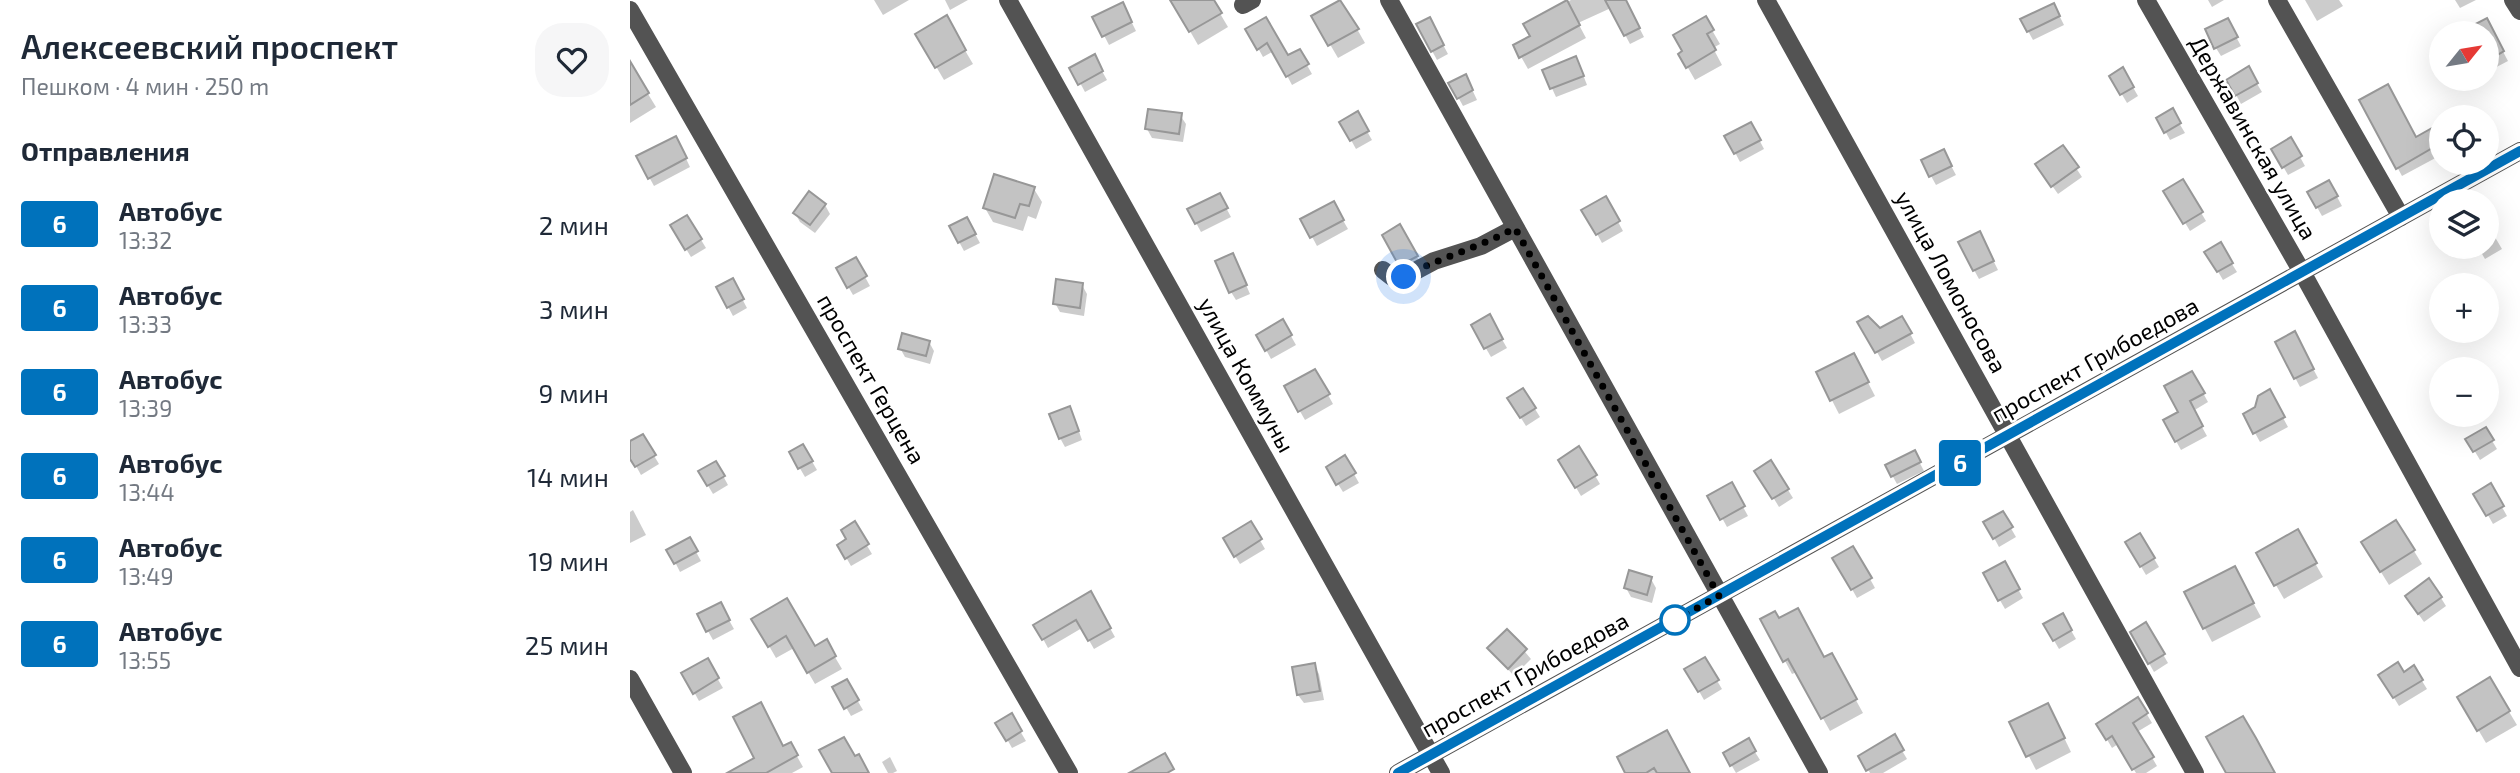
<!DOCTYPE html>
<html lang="ru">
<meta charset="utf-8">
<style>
:root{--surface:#fff;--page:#f6f6f7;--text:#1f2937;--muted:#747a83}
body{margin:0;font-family:"Exo 2",sans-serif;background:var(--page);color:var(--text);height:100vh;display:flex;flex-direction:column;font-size:26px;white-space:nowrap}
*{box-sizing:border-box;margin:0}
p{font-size:23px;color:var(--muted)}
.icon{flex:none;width:38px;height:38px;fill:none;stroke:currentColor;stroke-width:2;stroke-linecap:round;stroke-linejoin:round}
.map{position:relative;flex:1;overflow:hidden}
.panel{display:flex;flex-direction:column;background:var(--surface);width:630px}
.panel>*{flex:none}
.badge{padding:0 14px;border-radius:5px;font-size:24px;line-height:46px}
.needle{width:46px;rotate:60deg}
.tools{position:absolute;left:1799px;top:21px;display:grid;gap:14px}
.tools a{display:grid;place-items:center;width:70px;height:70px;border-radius:50%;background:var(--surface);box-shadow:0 7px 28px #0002;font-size:35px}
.you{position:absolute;width:35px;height:35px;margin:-18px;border:5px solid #fff;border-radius:50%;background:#1a73e8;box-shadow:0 0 0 10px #1a73e833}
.map>.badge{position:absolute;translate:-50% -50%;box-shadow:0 0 0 4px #fff}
h2{padding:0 21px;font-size:26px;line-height:63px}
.round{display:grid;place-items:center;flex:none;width:74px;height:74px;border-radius:28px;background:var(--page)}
.headline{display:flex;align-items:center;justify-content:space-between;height:119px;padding:0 21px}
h1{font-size:33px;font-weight:600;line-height:52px}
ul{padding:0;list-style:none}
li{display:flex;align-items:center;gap:21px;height:84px;padding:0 21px}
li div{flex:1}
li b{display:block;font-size:26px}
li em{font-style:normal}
li .badge{min-width:77px;font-weight:700;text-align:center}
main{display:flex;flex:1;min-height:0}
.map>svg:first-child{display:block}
.shadow{fill:#0003}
.building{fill:#c3c3c3;stroke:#979797;stroke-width:2}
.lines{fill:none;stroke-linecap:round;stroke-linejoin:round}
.minor{stroke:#535353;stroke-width:18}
.line-casing{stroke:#fff;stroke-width:16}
.line{stroke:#0072bc;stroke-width:10}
.walk{stroke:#000;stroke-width:7;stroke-dasharray:0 12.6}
.stop-dot{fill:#fff;stroke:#0072bc;stroke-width:3.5}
.labels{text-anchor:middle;stroke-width:5;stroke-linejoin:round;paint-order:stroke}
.street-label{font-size:23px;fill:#000;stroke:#fff}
</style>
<main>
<section class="panel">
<div class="headline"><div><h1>Алексеевский проспект</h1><p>Пешком · 4 мин · 250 m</p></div><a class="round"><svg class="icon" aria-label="heart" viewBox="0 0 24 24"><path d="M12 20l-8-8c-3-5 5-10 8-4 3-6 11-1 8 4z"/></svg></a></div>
<h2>Отправления</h2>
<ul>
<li><span class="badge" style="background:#0072bc;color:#fff">6</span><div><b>Автобус</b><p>13:32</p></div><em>2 мин</em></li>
<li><span class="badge" style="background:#0072bc;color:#fff">6</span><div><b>Автобус</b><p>13:33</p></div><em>3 мин</em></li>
<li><span class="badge" style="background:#0072bc;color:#fff">6</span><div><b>Автобус</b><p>13:39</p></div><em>9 мин</em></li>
<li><span class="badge" style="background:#0072bc;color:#fff">6</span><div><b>Автобус</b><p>13:44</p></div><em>14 мин</em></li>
<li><span class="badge" style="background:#0072bc;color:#fff">6</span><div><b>Автобус</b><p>13:49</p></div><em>19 мин</em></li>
<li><span class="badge" style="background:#0072bc;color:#fff">6</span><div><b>Автобус</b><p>13:55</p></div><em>25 мин</em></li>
</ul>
</section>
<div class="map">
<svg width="1890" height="773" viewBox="0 0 1890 773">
<rect width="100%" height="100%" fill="#fff"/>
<g class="shadow">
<path d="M244,0H279L253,15Z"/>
<path d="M315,0H338L320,10Z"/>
<path d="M542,0H582L598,27L568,45Z"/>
<path d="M941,0H995L1014,37L1000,44L981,8L948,23L956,38L898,69L885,46L902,37L895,24Z"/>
<path d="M1578,0H1594L1582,7Z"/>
<path d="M1675,0H1709L1713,6L1687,21Z"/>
<path d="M1825,0H1846L1830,8Z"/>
<path d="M711,1L735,43L708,58L684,17Z"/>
<path d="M497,13L506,31L479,45L465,18Z"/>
<path d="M1428,13L1434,25L1403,40L1398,31Z"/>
<path d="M316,18L343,64L314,80L287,34Z"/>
<path d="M1075,18L1090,44L1083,48L1092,65L1065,80L1050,54Z"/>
<path d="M636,19L658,57L669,51L682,74L662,85L644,51L633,57L618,30Z"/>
<path d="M1597,20L1611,46L1591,56L1586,48Z"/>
<path d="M1856,20L1878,61L1857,72V33L1834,32Z"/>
<path d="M788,25L804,28L818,54L807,60Z"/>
<path d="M464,57L477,80L455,92L442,68Z"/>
<path d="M950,67L957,85L926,97L914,71Z"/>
<path d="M1618,69L1632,92L1611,104L1598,80Z"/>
<path d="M1493,70L1508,96L1497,103L1481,76Z"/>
<path d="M4,71L26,107L0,123V74Z"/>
<path d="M821,84L840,85L847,100L833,106Z"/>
<path d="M1731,101L1786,139L1811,125V155L1772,176Z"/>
<path d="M1542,111L1555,133L1540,140L1528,118Z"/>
<path d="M727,114L742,140L726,149L711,122Z"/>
<path d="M550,115L556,124L553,142L522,138L517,129Z"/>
<path d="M1121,124L1134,149L1110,162L1097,137Z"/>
<path d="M1660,139L1675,166L1658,175L1643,149Z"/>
<path d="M50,146L60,167L24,186L8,157Z"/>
<path d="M1432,147L1452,177L1428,194L1413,173Z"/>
<path d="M1318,160L1326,175L1306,185L1301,176Z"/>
<path d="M1822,163H1837L1825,169Z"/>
<path d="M1552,181L1576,221L1560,231L1536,191Z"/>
<path d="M1699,182L1712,206L1692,216L1679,193Z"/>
<path d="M404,189L412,202L406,219L398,216L393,231L363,222L355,208Z"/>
<path d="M975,198L993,231L972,243L954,210Z"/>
<path d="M703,203L718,229L687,246L673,220Z"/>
<path d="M594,204L601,217L571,232L559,210Z"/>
<path d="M195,205L200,214L185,233L170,222L165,213Z"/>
<path d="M57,217L76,248L61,257L42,226Z"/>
<path d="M337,219L350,243L334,251L321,227Z"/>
<path d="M770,227L792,266L775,273L754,235Z"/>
<path d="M1859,227L1872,249L1855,259L1848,247H1857Z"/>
<path d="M1354,242L1368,270L1349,279L1344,270Z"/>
<path d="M1590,245L1607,272L1593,280L1577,253Z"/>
<path d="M225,259L240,286L223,295L208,269Z"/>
<path d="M607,264L620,294L606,300L601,292Z"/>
<path d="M102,280L117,308L103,316L88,288Z"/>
<path d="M452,285L457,294L454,316L430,312L425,303Z"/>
<path d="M859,317L877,348L861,357L843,326Z"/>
<path d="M1272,318L1285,343L1252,361L1230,322L1249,330Z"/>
<path d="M653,322L666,345L641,359L628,335Z"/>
<path d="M299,342L304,351L300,364L275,357L270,348Z"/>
<path d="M1669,342L1688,378L1670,387L1647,343Z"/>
<path d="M1231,369L1245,396L1209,414L1188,373Z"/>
<path d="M685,371L703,404L675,420L656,387Z"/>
<path d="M1562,373L1578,402L1563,411L1577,436L1551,450L1535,421L1550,412Z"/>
<path d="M893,390L910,417L896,426L879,399Z"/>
<path d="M1639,392L1658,427L1630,442L1615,415L1627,409Z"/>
<path d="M444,417L452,440L435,447L430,438Z"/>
<path d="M1855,429L1867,449L1850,460L1838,440Z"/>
<path d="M12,436L29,464L11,475L0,455V443Z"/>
<path d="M173,446L187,470L175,477L161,453Z"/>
<path d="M949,449L970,484L951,496L930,460Z"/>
<path d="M1284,452L1294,471L1267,484L1257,466Z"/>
<path d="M715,458L729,483L713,492L698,468Z"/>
<path d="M86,463L98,485L83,494L70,472Z"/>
<path d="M1127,471L1158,490L1163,498L1149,507Z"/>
<path d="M1101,485L1118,516L1097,527L1080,496Z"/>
<path d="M1860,486L1877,516L1863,524L1846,494Z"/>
<path d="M3,510L16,535L0,543V512Z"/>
<path d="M1372,513L1386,537L1369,547L1356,523Z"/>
<path d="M1766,522L1792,564L1759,585L1741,556Z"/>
<path d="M620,523L635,549L610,564L595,539Z"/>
<path d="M224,524L242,554L221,566L209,545L218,540Z"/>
<path d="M1667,532L1693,577L1654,599L1628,554Z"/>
<path d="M1510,535L1529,567L1516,575L1497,543Z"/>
<path d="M59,539L71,561L50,572L39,550Z"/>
<path d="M1223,548L1245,588L1227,598L1205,559Z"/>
<path d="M1374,564L1393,598L1375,609L1355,574Z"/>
<path d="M1021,579L1026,588L1022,603L1001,597L996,588Z"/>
<path d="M1612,582L1631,617L1582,642L1556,593Z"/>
<path d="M460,593L485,637L464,649L452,628L418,648L406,626Z"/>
<path d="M1811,598L1816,606L1794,622L1782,605Z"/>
<path d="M90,604L104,629L83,640L69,615Z"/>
<path d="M1432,615L1446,639L1429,649L1415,625Z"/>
<path d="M124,620L184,648L196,642L212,669L185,684L164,648L146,658Z"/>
<path d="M1133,620L1149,621L1194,659L1201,655L1233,713L1200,731L1167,672L1162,674Z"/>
<path d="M1516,625L1538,663L1524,672L1502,633Z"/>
<path d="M877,631L901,659L884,676L860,649Z"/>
<path d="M1074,659L1092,689L1074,700L1057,670Z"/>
<path d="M77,661L93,688L69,701L54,674Z"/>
<path d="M684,665L689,674L694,700L674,703L668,695Z"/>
<path d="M1784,668L1797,689L1769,706L1750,675L1773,674Z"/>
<path d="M1860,680L1887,725L1856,743L1829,697Z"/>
<path d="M216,681L233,710L221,716L205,688Z"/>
<path d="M1508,699L1522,723L1507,732L1527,766L1516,773H1506L1488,744L1482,748L1468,724Z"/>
<path d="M381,716L396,741L382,748L368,723Z"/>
<path d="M1425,719L1441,752L1406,770L1382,723Z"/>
<path d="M1264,737L1277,759L1253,773H1240L1230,756Z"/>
<path d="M1118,741L1130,760L1106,773L1095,754Z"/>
<path d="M160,744L173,767L162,773H111Z"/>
<path d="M260,757L267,771L263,773H258L252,762Z"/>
<path d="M989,758L1059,773H997Z"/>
</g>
<g class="building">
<path d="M540,0H584L592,13L559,32Z"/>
<path d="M710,0L729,29L698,46L681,16Z"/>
<path d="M937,0L950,25L889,58L883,45L900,36L893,24Z"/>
<path d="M975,0H996L1010,28L994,36Z"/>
<path d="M493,2L502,22L472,37L462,17Z"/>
<path d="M1424,3L1430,16L1397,32L1390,19Z"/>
<path d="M317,15L336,50L305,68L285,34Z"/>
<path d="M1076,16L1084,30L1077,34L1086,50L1056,68L1048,54L1052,51L1043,35Z"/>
<path d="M636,17L658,55L670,49L679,64L656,77L637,43L627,50L615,29Z"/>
<path d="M800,17L814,45L801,52L786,24Z"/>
<path d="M1598,18L1608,37L1584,49L1575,29Z"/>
<path d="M1857,18L1874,51L1857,61V33H1828Z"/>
<path d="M465,54L473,71L448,85L439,68Z"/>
<path d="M946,56L954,76L920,89L912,70Z"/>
<path d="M0,61L19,93L0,105Z"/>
<path d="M1619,66L1628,83L1605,96L1596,80Z"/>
<path d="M1493,67L1504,87L1490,95L1479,76Z"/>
<path d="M836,74L843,90L827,99L818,83Z"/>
<path d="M1758,84L1786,137L1811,123V143L1766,169L1729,100Z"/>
<path d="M1543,108L1551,123L1534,133L1526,118Z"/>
<path d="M518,109L552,113L549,134L515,129Z"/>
<path d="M728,111L739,131L720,141L709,122Z"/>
<path d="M1121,122L1131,140L1104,154L1094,136Z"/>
<path d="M46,136L57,158L18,179L6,156Z"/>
<path d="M1661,137L1672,156L1652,168L1641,149Z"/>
<path d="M1433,145L1449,167L1421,187L1405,164Z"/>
<path d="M1314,149L1322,166L1299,177L1291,160Z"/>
<path d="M364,174L405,187L399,206L390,204L385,218L353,208Z"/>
<path d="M1553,179L1573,212L1553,224L1533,191Z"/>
<path d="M1699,180L1708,196L1686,208L1677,192Z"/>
<path d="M179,191L196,204L180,225L163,213Z"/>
<path d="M590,193L598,208L565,224L557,209Z"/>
<path d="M976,196L990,221L966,235L951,210Z"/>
<path d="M704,201L714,220L680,238L670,219Z"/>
<path d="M57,215L72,239L55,250L40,225Z"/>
<path d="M337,217L346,234L328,243L319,226Z"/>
<path d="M770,224L788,256L769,266L752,235Z"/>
<path d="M1350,231L1364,261L1343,271L1328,242Z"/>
<path d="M1591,242L1603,263L1587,272L1574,252Z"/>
<path d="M603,253L617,285L599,293L585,261Z"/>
<path d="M226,257L237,276L217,288L206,268Z"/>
<path d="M103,278L114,299L97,308L86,287Z"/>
<path d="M426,279L453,283L450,308L423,304Z"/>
<path d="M860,314L873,339L854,349L841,325Z"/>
<path d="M1238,316L1250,328L1272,316L1282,333L1245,353L1227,322Z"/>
<path d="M653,319L662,335L635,351L626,335Z"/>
<path d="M1665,331L1684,369L1664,379L1645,342Z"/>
<path d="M272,333L300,341L296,356L268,349Z"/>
<path d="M1224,353L1239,382L1200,401L1186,372Z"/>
<path d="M685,369L700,394L668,412L654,386Z"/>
<path d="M1562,371L1575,393L1560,401L1573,426L1545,442L1533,420L1548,412L1534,386Z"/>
<path d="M893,388L906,408L890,418L877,398Z"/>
<path d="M1640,389L1655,417L1623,434L1613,414L1625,407L1628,396Z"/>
<path d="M440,406L449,431L429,439L419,414Z"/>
<path d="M1856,427L1864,440L1843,452L1835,439Z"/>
<path d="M13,434L26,455L5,467L0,459V441Z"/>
<path d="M173,444L183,461L168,469L159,452Z"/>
<path d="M949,446L967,475L945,488L928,460Z"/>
<path d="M1285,450L1291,462L1261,477L1255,465Z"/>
<path d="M715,455L726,473L706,485L696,467Z"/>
<path d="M1141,460L1159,489L1142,499L1124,471Z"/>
<path d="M86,461L95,476L77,486L68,471Z"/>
<path d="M1102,482L1115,506L1090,520L1077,496Z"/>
<path d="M1861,483L1874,506L1856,516L1843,494Z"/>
<path d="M1373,511L1383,527L1363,539L1353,522Z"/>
<path d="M1766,520L1785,550L1750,572L1731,542Z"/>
<path d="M225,521L239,544L215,559L207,545L216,539L211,530Z"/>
<path d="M621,521L632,539L604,557L593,538Z"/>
<path d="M1668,529L1687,563L1644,586L1626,553Z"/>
<path d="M1510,533L1525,558L1510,567L1495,542Z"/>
<path d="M60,537L68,551L44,564L36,550Z"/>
<path d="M1223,546L1242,578L1221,590L1202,558Z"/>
<path d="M1375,561L1390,589L1368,601L1353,573Z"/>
<path d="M1605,566L1624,603L1573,629L1554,592Z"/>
<path d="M999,570L1022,577L1017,595L994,588Z"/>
<path d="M1799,578L1812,597L1788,614L1775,596Z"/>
<path d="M461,591L481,628L458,641L446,620L412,640L403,625Z"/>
<path d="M157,598L185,646L197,639L206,656L177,673L156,636L138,647L121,619Z"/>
<path d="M91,602L100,620L76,632L67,614Z"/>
<path d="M1168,608L1194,657L1202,653L1227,699L1191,719L1158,659L1153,662L1130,619L1145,611L1149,618Z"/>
<path d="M1433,613L1442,630L1423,641L1413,624Z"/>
<path d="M1516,622L1535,654L1518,664L1500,632Z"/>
<path d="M877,629L897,649L878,669L857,648Z"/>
<path d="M1075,657L1089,680L1068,692L1054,669Z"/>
<path d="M78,658L89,678L63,694L51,673Z"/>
<path d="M1768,662L1774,672L1784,665L1793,680L1763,698L1748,675Z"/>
<path d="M685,663L690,691L667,695L662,667Z"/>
<path d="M1860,677L1880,711L1847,731L1827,697Z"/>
<path d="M217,679L229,700L214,709L202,687Z"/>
<path d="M1508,697L1518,713L1503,723L1524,757L1502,770L1482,736L1476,740L1466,724Z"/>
<path d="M131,702L153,746L161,742L168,755L136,773H97L124,758L103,717Z"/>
<path d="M1418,703L1435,738L1396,757L1379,722Z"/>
<path d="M382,713L392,731L376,741L365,723Z"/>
<path d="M1613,716L1626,738L1645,773H1596L1576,737Z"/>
<path d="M1037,730L1060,773H1027L1024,768L1016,773H995L987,757Z"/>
<path d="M1265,734L1274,750L1236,771L1228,756Z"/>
<path d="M214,737L225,756L229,754L239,773H202L189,750Z"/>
<path d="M1119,738L1126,751L1100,766L1093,753Z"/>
<path d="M535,753L544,769L537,773H499Z"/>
</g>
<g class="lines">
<g class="minor">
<path d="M378,0L811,773"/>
<path d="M759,0L1189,773"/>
<path d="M1136,0L1565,773"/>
<path d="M1516,0L1672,272L1890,668"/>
<path d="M1647,0L1771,217"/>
<path d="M1883,0L1890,11"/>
<path d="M613,5L622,0"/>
<path d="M0,10L439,773"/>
<path d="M753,270L762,277H774L804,261L851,246L885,228"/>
<path d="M0,679L53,773"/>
<path d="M768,773L1890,151"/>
</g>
</g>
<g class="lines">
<defs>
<path id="line" d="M768,773L1890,151"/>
</defs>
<use href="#line" class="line-casing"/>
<use href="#line" class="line"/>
<path class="walk" d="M774,277C810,257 849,248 885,228L1089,596L1045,620"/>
</g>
<circle class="stop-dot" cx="1045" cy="620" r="14"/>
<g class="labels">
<g class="street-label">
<text transform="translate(1623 138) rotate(60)" y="8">Державинская улица</text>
<text transform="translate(1321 282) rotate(61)" y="8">улица Ломоносова</text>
<text transform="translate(1465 360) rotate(-29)" y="8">проспект Грибоедова</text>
<text transform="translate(616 375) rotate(61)" y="8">улица Коммуны</text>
<text transform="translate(241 379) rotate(60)" y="8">проспект Герцена</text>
<text transform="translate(895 675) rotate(-29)" y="8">проспект Грибоедова</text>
</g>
</g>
</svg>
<div class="tools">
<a><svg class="needle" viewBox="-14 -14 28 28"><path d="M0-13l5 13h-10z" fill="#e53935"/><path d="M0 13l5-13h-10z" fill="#747a83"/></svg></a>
<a><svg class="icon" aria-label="locate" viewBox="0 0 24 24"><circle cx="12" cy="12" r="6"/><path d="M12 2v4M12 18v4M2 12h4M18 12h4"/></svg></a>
<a><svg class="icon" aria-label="layers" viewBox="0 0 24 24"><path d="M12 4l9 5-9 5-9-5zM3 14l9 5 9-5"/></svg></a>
<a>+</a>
<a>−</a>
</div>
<div class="you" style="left:774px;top:277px"></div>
<b class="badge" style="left:1330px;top:463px;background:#0072bc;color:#fff">6</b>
</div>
</main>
